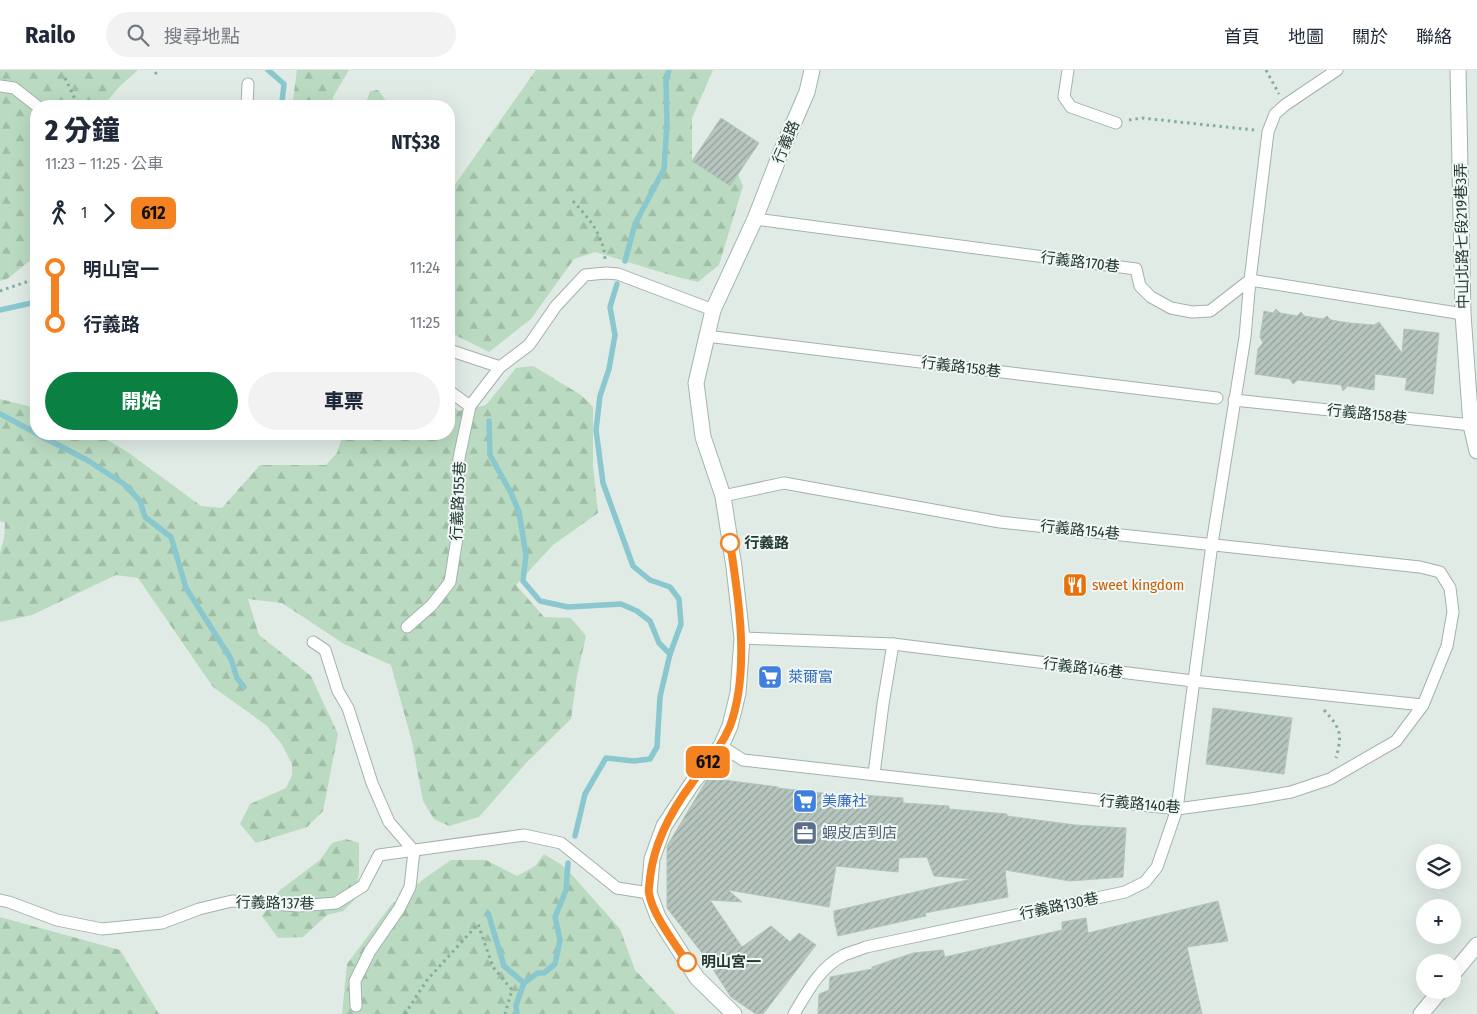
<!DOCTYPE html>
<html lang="zh-TW">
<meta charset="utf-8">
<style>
:root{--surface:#fff;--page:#f2f2f3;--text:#1f2937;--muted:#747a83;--line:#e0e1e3;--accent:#0b8043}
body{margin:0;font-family:"Fira Sans Condensed","Noto Sans TC",sans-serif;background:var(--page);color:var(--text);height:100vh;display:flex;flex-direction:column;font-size:19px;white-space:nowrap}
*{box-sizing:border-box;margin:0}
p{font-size:16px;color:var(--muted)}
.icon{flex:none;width:28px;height:28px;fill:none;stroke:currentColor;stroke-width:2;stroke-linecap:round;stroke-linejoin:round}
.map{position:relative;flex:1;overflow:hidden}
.details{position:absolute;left:30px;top:30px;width:425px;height:340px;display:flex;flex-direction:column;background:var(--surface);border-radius:20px;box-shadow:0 5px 20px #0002}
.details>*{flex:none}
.badge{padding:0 10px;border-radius:8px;font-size:18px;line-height:32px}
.buttons{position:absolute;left:1416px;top:774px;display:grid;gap:10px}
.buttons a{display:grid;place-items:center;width:45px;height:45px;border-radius:50%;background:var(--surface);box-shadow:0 5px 20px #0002;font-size:25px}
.map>.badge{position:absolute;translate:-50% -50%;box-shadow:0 0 0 2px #fff}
.legs{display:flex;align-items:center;gap:8px;height:55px;padding:0 15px;font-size:16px}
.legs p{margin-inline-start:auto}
.head{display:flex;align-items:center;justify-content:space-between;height:85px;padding:0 15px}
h1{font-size:28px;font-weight:800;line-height:38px}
.primary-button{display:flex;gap:10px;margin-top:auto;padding:10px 15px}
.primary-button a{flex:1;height:58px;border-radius:30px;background:var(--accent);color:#fff;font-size:20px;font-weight:800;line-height:58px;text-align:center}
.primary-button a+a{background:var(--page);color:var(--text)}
ul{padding:0 15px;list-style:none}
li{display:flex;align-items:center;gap:18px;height:55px;font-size:19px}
li i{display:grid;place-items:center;width:8px;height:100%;margin:0 6px;background:currentColor}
li i::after{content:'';width:12px;height:12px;margin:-6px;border:4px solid;border-radius:50%;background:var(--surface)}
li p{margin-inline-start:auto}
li:first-child i{background:linear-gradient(#0000 50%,currentColor 0)}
li:last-child i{background:linear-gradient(currentColor 50%,#0000 0)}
header{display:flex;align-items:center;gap:30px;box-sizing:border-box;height:70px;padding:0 25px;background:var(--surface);border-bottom:1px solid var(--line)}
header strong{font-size:24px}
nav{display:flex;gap:28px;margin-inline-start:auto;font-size:18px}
.search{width:350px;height:45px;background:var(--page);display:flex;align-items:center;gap:12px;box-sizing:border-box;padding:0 18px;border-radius:28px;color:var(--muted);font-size:19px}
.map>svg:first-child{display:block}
.forest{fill:url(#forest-firs)}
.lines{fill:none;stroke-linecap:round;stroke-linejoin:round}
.stream{stroke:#8ac7ce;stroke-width:5.5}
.building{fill:url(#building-hatch);stroke:#b3c4bc}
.lane-casing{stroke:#a3b2ac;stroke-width:13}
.street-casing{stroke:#a3b2ac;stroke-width:17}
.secondary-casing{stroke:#a0b6ad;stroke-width:17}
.path{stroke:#82ad9d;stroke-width:3;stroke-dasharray:2.5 4;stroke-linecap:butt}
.lane{stroke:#fff;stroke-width:11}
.street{stroke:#fff;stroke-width:15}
.secondary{stroke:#fff;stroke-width:15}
.line-1-casing{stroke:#fff;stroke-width:11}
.line-1{stroke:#f58220;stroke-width:8}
.stop-1-dot{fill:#fff;stroke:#f58220;stroke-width:2.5}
.labels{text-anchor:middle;stroke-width:4;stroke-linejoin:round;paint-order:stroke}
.street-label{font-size:15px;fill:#223a32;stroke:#f1f7f4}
.stop-label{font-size:15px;font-weight:bold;fill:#223a32;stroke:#f1f7f4;text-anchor:start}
.food-label{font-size:15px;fill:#c56008;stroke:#f1f7f4;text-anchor:start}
.shop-label{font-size:15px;fill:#366cbe;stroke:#f1f7f4;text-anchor:start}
.service-label{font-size:15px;fill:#4e5e75;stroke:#f1f7f4;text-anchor:start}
</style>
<header>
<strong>Railo</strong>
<div class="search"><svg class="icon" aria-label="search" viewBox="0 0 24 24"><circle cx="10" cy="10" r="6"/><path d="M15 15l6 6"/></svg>搜尋地點</div>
<nav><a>首頁</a><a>地圖</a><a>關於</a><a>聯絡</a></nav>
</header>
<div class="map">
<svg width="1477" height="944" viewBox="0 0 1477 944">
<defs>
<pattern id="forest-firs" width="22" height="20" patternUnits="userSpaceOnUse" patternTransform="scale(1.25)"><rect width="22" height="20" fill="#badbc1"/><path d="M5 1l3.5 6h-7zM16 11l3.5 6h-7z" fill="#a0bda6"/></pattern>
<pattern id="building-hatch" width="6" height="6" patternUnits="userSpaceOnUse" patternTransform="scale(1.25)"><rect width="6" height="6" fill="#b6c5be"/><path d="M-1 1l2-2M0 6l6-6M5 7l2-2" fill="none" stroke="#94a19b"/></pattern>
</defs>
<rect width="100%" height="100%" fill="#e0ebe5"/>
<g class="forest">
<path d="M0,0H138L120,16L103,36H36V186L7,209L0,211Z"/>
<path d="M297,0H349L333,27L331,36H289L293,30Z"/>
<path d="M536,0H713L692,48V91L729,116L738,104L743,116L719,195L698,212L677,207L595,182L574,189L531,249L489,282L449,262V112L454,116Z"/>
<path d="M378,20L390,36H365L370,21Z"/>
<path d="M533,296L581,325L593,337V396L598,443L553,475L516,515L544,547L571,548L586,566L577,606L571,649L526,693L479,747L449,756L434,749L423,731L412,672L391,595L344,574L282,533L248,529L259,565L311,606L338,664L323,741L307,757L256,773L240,754L250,734L286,718L292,705V694L281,673L266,655L213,617L138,508L116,505L32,545L0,552V483L4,468L5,453L0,451V329L36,338V364H98L129,383L201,436L222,438L260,395H326L337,383L343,364H449V330L458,341L486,335L516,298Z"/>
<path d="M346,769L359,773V802L355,829L343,841L327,845L303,867L278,868L262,846L280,820L320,790L332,773Z"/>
<path d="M544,784L565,797L620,859L635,900L676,944H342L347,894L391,835L425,808L451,790H486L517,806L535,796Z"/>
<path d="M0,847L120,880L159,944H0Z"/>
</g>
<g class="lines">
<g class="stream">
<path d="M268,0L284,14L282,32L277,36"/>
<path d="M625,191L635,154L664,99L667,53L666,11L669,0"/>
<path d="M0,240L36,232"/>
<path d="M0,344L36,363"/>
<path d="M489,351L490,385L511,423L519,442L526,485L523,511L540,531L568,537L621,534L637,541L650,551L659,573L670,584"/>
<path d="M37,364L87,390L124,414L140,431L145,447L171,467L186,518L231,589L237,608L244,617"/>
<path d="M575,766L585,724L606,688L634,691L650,689L657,677L660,627L670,584L681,554L679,529L670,517L650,510L633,496L603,413L596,360L600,326L609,299L615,265L610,237L617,214"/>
<path d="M488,843L504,896L524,913"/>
<path d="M517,944L516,935L524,913L538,903H544L555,894L560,870L555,847L566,820L568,793"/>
</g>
</g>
<g class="building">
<path d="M721,48L759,73L730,116L692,91Z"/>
<path d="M1276,239L1280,243L1297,246L1301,242L1304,246L1323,249L1327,246L1331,250L1349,253L1374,255L1379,252L1402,283L1404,259L1439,263L1433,324L1405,320L1407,308L1375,304L1374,320L1348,316L1343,321L1341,315L1298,310L1293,314L1290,309L1255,304L1258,279L1263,273L1260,267L1264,241L1273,243Z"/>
<path d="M1213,638L1292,648L1284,704L1206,694Z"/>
<path d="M708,708L778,717V718L849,726V724L903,728V733L949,736V739L1007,744V746L1075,755L1126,758L1123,807L1070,811L1005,800L1008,827L925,843L926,846L838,866L834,848V841L971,809L934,806L927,787L899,788L898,802L836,796L829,837L728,820L742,832L710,830L742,877L771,856L790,872L799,863L816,875L763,944H756L731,927L712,898L713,897L667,838V776Z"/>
<path d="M1218,831L1228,871L1187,877L1202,944H818L819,924L829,920L830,907L872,899V897L913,883L943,880L945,887L1062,860V852L1086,848L1088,863Z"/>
</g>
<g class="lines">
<defs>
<g id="lane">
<path d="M1068,0L1064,27L1071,37L1116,53"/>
<path d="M0,16L14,18L37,36"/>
<path d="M247,36L248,14"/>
<path d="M755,149L1136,199L1140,216L1151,227L1171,238L1192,242L1210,241L1250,210L1463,244"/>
<path d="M706,266L1217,328"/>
<path d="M449,280L500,297"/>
<path d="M449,321L470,336"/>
<path d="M1234,330L1471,355"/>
<path d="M407,557L432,535L450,512L457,468L459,388L470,336L500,297L529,275L556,236L585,205L606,203L618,204L713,240"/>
<path d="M742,568L893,574L1193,611L1423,635"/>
<path d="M313,572L325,580L338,621L348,638L372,713L389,752L414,781L410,817L399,839L370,881L355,911L356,936"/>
<path d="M721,676L743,690L1177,739L1251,729L1291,722L1330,709L1396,671L1423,635L1447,576L1453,542L1450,518L1440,502L1420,497L1000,452L784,413L723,426"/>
<path d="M874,704L883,634L893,574"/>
<path d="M0,830L9,832L57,850L102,859L162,853L199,839L232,831L299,836L336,833L363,816L379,785L524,765L561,773L617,818L649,823"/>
<path d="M794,944C807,922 820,897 844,885C851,882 859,880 866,877L1125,822L1145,812L1157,797L1177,739L1212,474L1245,267L1250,210L1268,62L1275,44L1285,35L1337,0"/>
</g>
<g id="street">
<path d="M1458,0L1463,244L1471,355L1477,381"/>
<path d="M1452,905L1477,875"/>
<path d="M1421,944L1441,920"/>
</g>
<path id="secondary" d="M734,944L697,908L658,847L649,823L652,789L664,756L691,715L721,676L730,656L738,623L742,568L734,497L723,426L703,367L696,313L713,240L755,149L781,82L807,22L812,0"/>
</defs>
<use href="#lane" class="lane-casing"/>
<use href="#street" class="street-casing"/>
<use href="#secondary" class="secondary-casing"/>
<g class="path">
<path d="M1266,0L1279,24"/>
<path d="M155,4L159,0"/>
<path d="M65,8L74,27L83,36"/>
<path d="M1129,50L1142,48L1254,60"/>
<path d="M573,131C589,149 604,165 605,190"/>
<path d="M0,221L29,211L36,213"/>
<path d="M1324,640C1340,658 1343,663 1336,688"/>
<path d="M405,944L427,910L478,854L493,897L512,920L505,944"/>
</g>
<use href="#lane" class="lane"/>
<use href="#street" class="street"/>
<use href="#secondary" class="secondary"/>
</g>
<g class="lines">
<defs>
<path id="line-1" d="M687,892C676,875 652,844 649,823C648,819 650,813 650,808C654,772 671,741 692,713C706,694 721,678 730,656C750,602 739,529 730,473"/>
</defs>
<use href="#line-1" class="line-1-casing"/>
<use href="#line-1" class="line-1"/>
</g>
<defs>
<symbol id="restaurant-square" viewBox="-11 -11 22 22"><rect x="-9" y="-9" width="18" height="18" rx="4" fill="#e8710a" stroke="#f1f7f4"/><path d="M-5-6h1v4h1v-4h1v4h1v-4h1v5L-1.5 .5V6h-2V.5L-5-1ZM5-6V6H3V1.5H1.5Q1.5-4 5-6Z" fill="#fff"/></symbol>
<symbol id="supermarket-square" viewBox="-11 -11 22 22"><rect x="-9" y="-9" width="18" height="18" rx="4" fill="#3f7fe0" stroke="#f1f7f4"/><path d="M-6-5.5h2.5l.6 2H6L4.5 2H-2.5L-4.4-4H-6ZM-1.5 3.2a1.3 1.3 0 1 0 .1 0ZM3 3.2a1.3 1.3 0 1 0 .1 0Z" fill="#fff"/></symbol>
<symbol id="office-square" viewBox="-11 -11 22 22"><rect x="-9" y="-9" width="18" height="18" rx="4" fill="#5c6f8a" stroke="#f1f7f4"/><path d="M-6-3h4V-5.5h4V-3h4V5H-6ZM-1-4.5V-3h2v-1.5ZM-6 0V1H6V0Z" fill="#fff"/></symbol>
</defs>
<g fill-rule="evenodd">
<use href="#restaurant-square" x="1061" y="501" width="28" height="28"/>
<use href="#supermarket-square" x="756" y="593" width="28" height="28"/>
<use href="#supermarket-square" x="791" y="717" width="28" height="28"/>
<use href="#office-square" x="791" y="749" width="28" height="28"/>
</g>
<g class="stop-1-dot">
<circle cx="730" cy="473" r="9"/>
<circle cx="687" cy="892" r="9"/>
</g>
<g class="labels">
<g class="street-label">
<text transform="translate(786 72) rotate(-67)" y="5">行義路</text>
<text transform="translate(1462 166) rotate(-91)" y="5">中山北路七段219巷3弄</text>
<text transform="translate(1080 192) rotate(7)" y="5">行義路170巷</text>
<text transform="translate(961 297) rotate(7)" y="5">行義路158巷</text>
<text transform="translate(1367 344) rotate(6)" y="5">行義路158巷</text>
<text transform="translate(458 431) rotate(-87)" y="5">行義路155巷</text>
<text transform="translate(1080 460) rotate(6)" y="5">行義路154巷</text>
<text transform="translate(1083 598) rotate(7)" y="5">行義路146巷</text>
<text transform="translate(1140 734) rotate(5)" y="5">行義路140巷</text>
<text transform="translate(275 833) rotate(1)" y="5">行義路137巷</text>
<text transform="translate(1059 836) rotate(-12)" y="5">行義路130巷</text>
</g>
<g class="stop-label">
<text x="744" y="478">行義路</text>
<text x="701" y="897">明山宮一</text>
</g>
<g class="food-label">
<text x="1092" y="520">sweet kingdom</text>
</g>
<g class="shop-label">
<text x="788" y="612">萊爾富</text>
<text x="822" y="736">美廉社</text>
</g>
<g class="service-label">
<text x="822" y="768">蝦皮店到店</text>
</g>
</g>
</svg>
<div class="buttons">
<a><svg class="icon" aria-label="layers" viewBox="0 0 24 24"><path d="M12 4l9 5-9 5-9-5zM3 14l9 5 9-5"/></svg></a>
<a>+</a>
<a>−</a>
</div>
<b class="badge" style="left:708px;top:692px;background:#f58220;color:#111">612</b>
<section class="details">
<div class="head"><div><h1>2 分鐘</h1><p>11:23 – 11:25 · 公車</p></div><b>NT$38</b></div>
<div class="legs"><svg class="icon" aria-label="walk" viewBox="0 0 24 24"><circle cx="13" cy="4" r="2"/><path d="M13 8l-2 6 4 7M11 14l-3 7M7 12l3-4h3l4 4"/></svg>1<svg class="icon" aria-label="forward" viewBox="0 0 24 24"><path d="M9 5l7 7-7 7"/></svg><b class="badge" style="background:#f58220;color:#111">612</b></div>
<ul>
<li><i style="color:#f58220"></i><b>明山宮一</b><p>11:24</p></li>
<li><i style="color:#f58220"></i><b>行義路</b><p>11:25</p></li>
</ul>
<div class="primary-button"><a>開始</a><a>車票</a></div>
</section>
</div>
